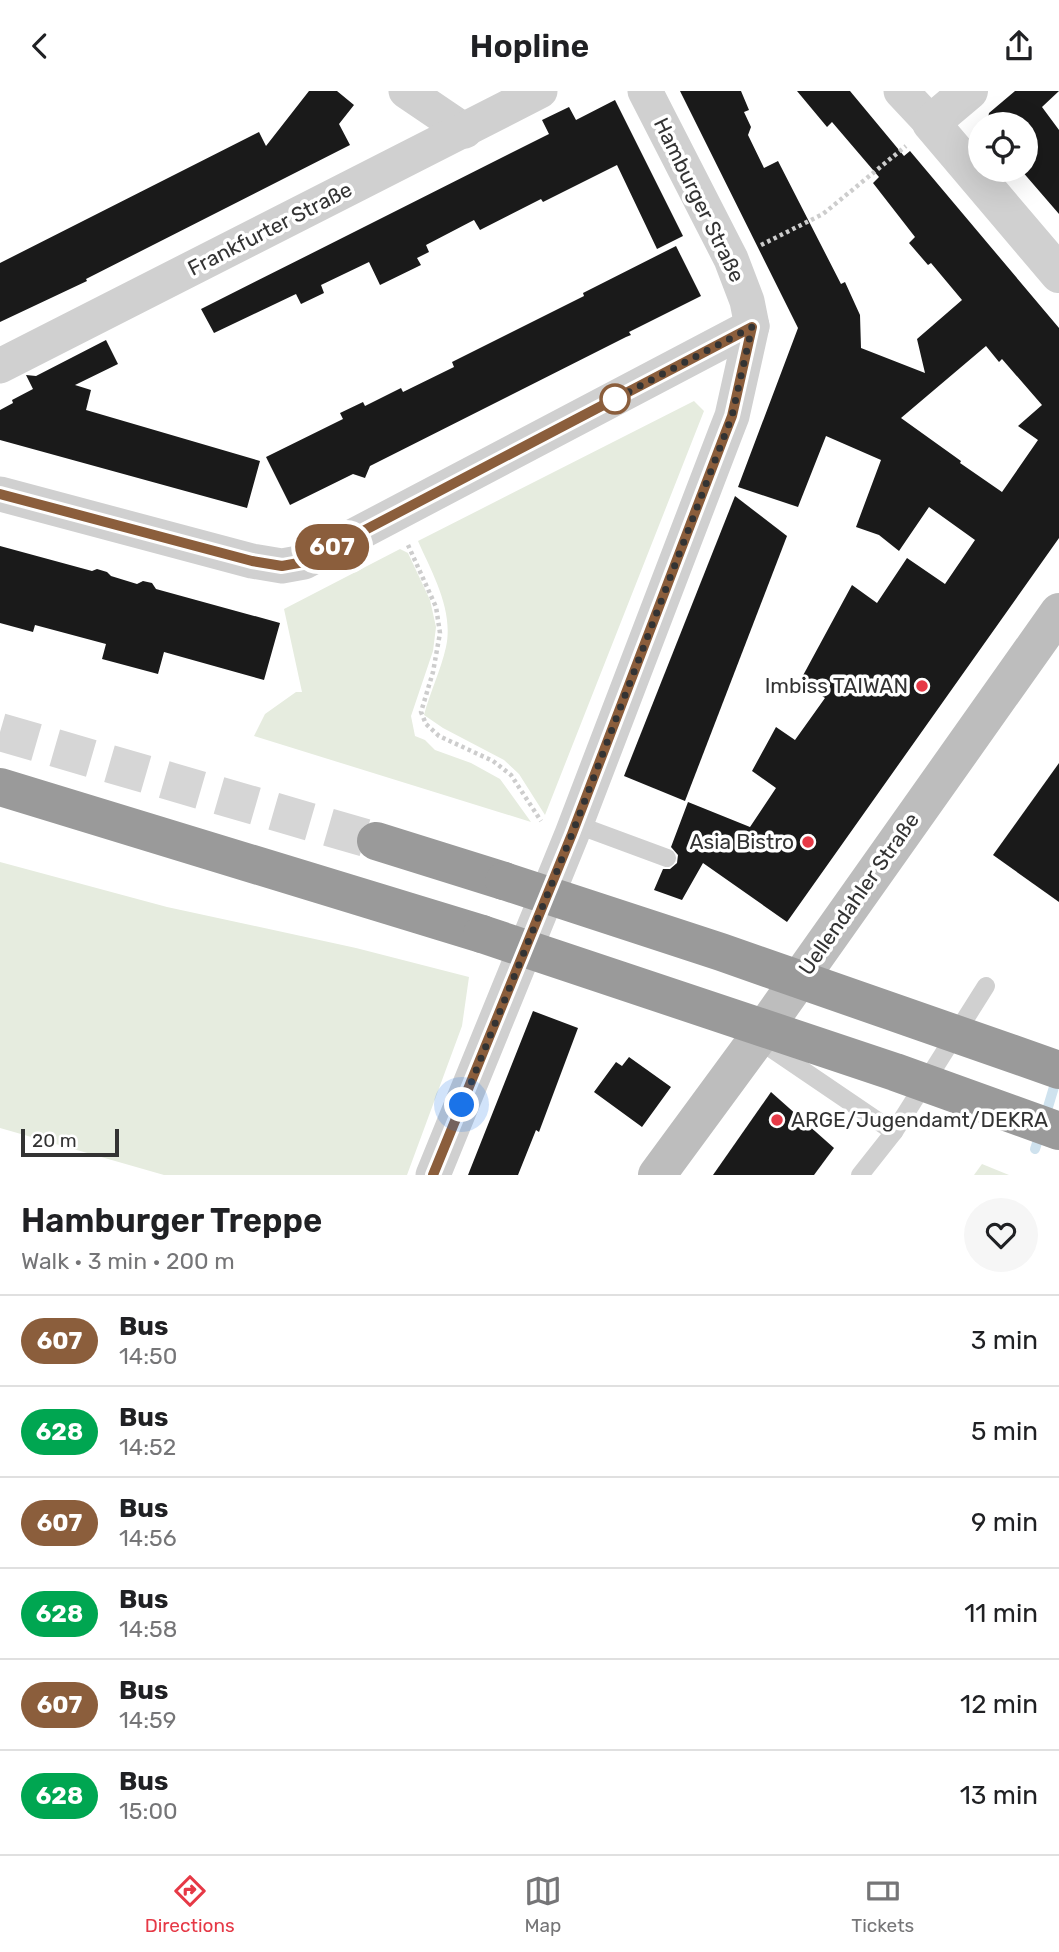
<!DOCTYPE html>
<meta charset="utf-8">
<style>
:root{--surface:#fff;--page:#f6f6f6;--text:#202124;--muted:#757577;--line:#e0e0e0;--accent:#e63946}
body{margin:0;font-family:Rubik,sans-serif;background:var(--page);color:var(--text);height:100vh;display:flex;flex-direction:column;font-size:26px;white-space:nowrap}
*{box-sizing:border-box;margin:0}
p{font-size:23px;color:var(--muted)}
.icon{flex:none;width:38px;height:38px;fill:none;stroke:currentColor;stroke-width:2;stroke-linecap:round;stroke-linejoin:round}
.map{position:relative;height:1084px;overflow:hidden}
.side{display:flex;flex-direction:column;background:var(--surface);flex:1}
.side>*{flex:none}
.badge{padding:0 14px;border-radius:23px;font-size:24px;line-height:46px}
.tools{position:absolute;left:968px;top:21px;display:grid;gap:14px}
.tools a{display:grid;place-items:center;width:70px;height:70px;border-radius:50%;background:var(--surface);box-shadow:0 7px 28px #0002;font-size:35px}
.scale{position:absolute;left:21px;bottom:18px;width:98px;box-sizing:border-box;padding-left:7px;border:4px solid #333;border-top:0;font-size:19px;line-height:24px;white-space:nowrap;color:#333;-webkit-text-stroke:5px #fff;paint-order:stroke}
.you{position:absolute;width:35px;height:35px;margin:-18px;border:5px solid #fff;border-radius:50%;background:#1a73e8;box-shadow:0 0 0 10px #1a73e833}
.map>.badge{position:absolute;translate:-50% -50%;box-shadow:0 0 0 4px #fff}
.round{display:grid;place-items:center;flex:none;width:74px;height:74px;border-radius:37px;background:var(--page)}
.headline{display:flex;align-items:center;justify-content:space-between;height:119px;padding:0 21px}
h1{font-size:33px;font-weight:600;line-height:52px}
ul{padding:0;list-style:none}
li{display:flex;align-items:center;gap:21px;height:91px;padding:0 21px;border-top:2px solid var(--line)}
li div{flex:1}
li b{display:block;font-size:26px}
li em{font-style:normal}
li .badge{min-width:77px;font-weight:700;text-align:center}
header{display:flex;justify-content:space-between;align-items:center;height:91px;padding:0 21px;background:var(--surface);font-size:32px;font-weight:600}
.tab-bar{display:flex;justify-content:space-around;align-items:center;height:98px;border-top:2px solid var(--line);background:var(--surface);font-size:19px;color:var(--muted)}
.tab-bar a{display:grid;justify-items:center;gap:4px}
.tab-bar .on{color:var(--accent)}
.map>svg:first-child{display:block}
.green{fill:#e6ecdf}
.lines{fill:none;stroke-linecap:round;stroke-linejoin:round}
.stream{stroke:#cfe2ee;stroke-width:10}
.building{fill:#1a1a1a;fill-rule:evenodd}
.motorway-tunnel{stroke:#d6d6d6;stroke-width:38;stroke-dasharray:38 19;stroke-linecap:butt}
.path{stroke:#cdcdcd;stroke-width:4.5;stroke-dasharray:3.5 3.5;stroke-linecap:butt}
.service{stroke:#d0d0d0;stroke-width:18}
.minor{stroke:#d0d0d0;stroke-width:35}
.tertiary{stroke:#d0d0d0;stroke-width:38}
.secondary{stroke:#bdbdbd;stroke-width:38}
.motorway{stroke:#9a9a9a;stroke-width:38}
.motorway-bridge{stroke:#9a9a9a;stroke-width:38}
.line-casing{stroke:#fff;stroke-width:16}
.line{stroke:#8b5e3c;stroke-width:10}
.walk{stroke:#333;stroke-width:7;stroke-dasharray:0 12.6}
.stop-dot{fill:#fff;stroke:#8b5e3c;stroke-width:3.5}
.poi-dot{fill:#e63946;stroke:#fff;stroke-width:2.5}
.labels{text-anchor:middle;stroke-width:7;stroke-linejoin:round;paint-order:stroke}
.street-label{font-size:21px;fill:#333;stroke:#fff}
.poi-label{font-size:21px;fill:#333;stroke:#fff;text-anchor:end}
</style>
<header><svg class="icon" aria-label="back" viewBox="0 0 24 24"><path d="M15 5l-7 7 7 7"/></svg>Hopline<svg class="icon" aria-label="share" viewBox="0 0 24 24"><path d="M12 15V3M7 8l5-5 5 5M5 13v7h14v-7"/></svg></header>
<div class="map">
<svg width="1059" height="1084" viewBox="0 0 1059 1084">
<rect width="100%" height="100%" fill="#fff"/>
<g class="green">
<path d="M694,310L704,320L545,724L519,683L504,669L443,637L424,624C430,601 441,579 446,556C454,519 432,482 418,450Z"/>
<path d="M400,458L408,462L430,509L436,536L433,560L411,625L415,645L425,649L435,659L471,672L500,688L531,731L254,645L265,623L296,601H302L284,518Z"/>
<path d="M0,771L167,816L356,857L469,886L462,935L407,1084H164L0,1037Z"/>
<path d="M982,1073L1009,1084H974Z"/>
</g>
<g class="lines">
<g class="stream">
<path d="M1045,1026L1057,986"/>
<path d="M1035,1058L1041,1040"/>
</g>
</g>
<g class="building">
<path d="M309,0H337L354,14L339,33L350,54L86,188L87,190L0,231V172L259,41L266,55Z"/>
<path d="M680,0H741L749,19L744,21L751,36L748,44L764,77L778,70L841,193L845,191L860,224L861,257L925,282L917,248L962,209L931,172L928,174L909,152L915,146L873,92L879,86L832,31L827,36L797,0H850L904,65L910,60L1059,237V447L787,831L703,772L682,809L654,799L663,778H670L677,772L678,764L671,756L688,711L750,736L776,697L752,680L776,636L795,649L825,607L800,590L852,494L877,512L907,467L945,493L975,449L929,416L899,460L879,444L856,436L881,369L826,345L798,416L738,396L798,237ZM986,255L999,271L1002,268L1042,314L1018,335L1038,349L1002,401L960,372L961,370L901,327Z"/>
<path d="M1015,0H1059L1042,16L1059,39V123L1021,79H1026V33H987L989,22Z"/>
<path d="M615,9L683,145L657,158L617,74L543,111L541,108L480,139L474,129L426,154L429,161L417,167L421,174L380,194L369,171L321,194L324,202L301,213L296,203L214,242L201,218L549,43L542,29L569,16L576,29Z"/>
<path d="M676,155L701,205L629,241L631,244L626,246L370,375L365,387L353,383L290,414L266,366L343,328L340,322L363,311L365,315L401,297L403,301L454,276L452,271L584,205L583,202Z"/>
<path d="M106,249L118,273L75,294L91,299L86,319L260,370L247,417L0,349V319L13,312L12,309L33,298L26,284L36,285Z"/>
<path d="M735,405L787,445L685,710L624,685Z"/>
<path d="M0,455L92,480L97,478L107,481L111,485L137,493L143,490L152,492L156,498L280,532L264,589L164,561L158,583L102,568L106,553L35,534L33,541L0,532Z"/>
<path d="M1059,672V811L993,764Z"/>
<path d="M533,920L578,937L539,1041L536,1039L518,1084H468Z"/>
<path d="M629,966L671,996L642,1036L594,1001L616,971L622,975Z"/>
<path d="M771,1001L834,1057L814,1084H713Z"/>
</g>
<g class="lines">
<path class="motorway-tunnel" d="M0,641L376,750"/>
<g class="path">
<path d="M761,154L823,123L906,55"/>
<path d="M408,454L436,516L440,542L433,581L421,621L426,633L439,645L493,670L511,684L541,730"/>
</g>
<g class="service">
<path d="M575,733L667,767"/>
<path d="M760,950L894,1041L860,1084"/>
<path d="M894,1041L986,895"/>
</g>
<g class="minor">
<path d="M406,0L465,40"/>
<path d="M901,0L931,32"/>
<path d="M0,275L540,0"/>
<path d="M0,403L252,470L282,475L304,471L752,235"/>
<path d="M433,1084L572,743L725,343L732,325L752,235L747,210L731,168L645,0"/>
</g>
<path class="tertiary" d="M969,0L931,32L1059,183"/>
<path class="secondary" d="M657,1084L757,948L1059,521"/>
<g class="motorway">
<path d="M0,696L482,843"/>
<path d="M376,750L504,790"/>
</g>
<g class="motorway-bridge">
<path d="M504,790L721,861L1059,979"/>
<path d="M482,843L895,981L1059,1040"/>
</g>
</g>
<g class="lines">
<defs>
<path id="line" d="M0,403L252,470L282,475L304,471L752,236L732,325L725,343L572,743L433,1084"/>
</defs>
<use href="#line" class="line-casing"/>
<use href="#line" class="line"/>
<path class="walk" d="M462,1014L572,743L732,325L752,236L615,308"/>
</g>
<circle class="stop-dot" cx="615" cy="308" r="14"/>
<g class="poi-dot">
<circle cx="922" cy="595" r="7"/>
<circle cx="808" cy="751" r="7"/>
<circle cx="777" cy="1029" r="7"/>
</g>
<g class="labels">
<g class="street-label">
<text transform="translate(699 109) rotate(64)" y="7">Hamburger Straße</text>
<text transform="translate(270 138) rotate(-27)" y="7">Frankfurter Straße</text>
<text transform="translate(859 803) rotate(-55)" y="7">Uellendahler Straße</text>
</g>
<g class="poi-label">
<text x="908" y="602">Imbiss TAIWAN</text>
<text x="794" y="758">Asia Bistro</text>
<text x="791" y="1036" text-anchor="start">ARGE/Jugendamt/DEKRA</text>
</g>
</g>
</svg>
<div class="tools">
<a><svg class="icon" aria-label="locate" viewBox="0 0 24 24"><circle cx="12" cy="12" r="6"/><path d="M12 2v4M12 18v4M2 12h4M18 12h4"/></svg></a>
</div>
<div class="scale">20 m</div>
<div class="you" style="left:462px;top:1014px"></div>
<b class="badge" style="left:332px;top:456px;background:#8b5e3c;color:#fff">607</b>
</div>
<section class="side">
<div class="headline"><div><h1>Hamburger Treppe</h1><p>Walk · 3 min · 200 m</p></div><a class="round"><svg class="icon" aria-label="heart" viewBox="0 0 24 24"><path d="M12 20l-8-8c-3-5 5-10 8-4 3-6 11-1 8 4z"/></svg></a></div>
<ul>
<li><span class="badge" style="background:#8b5e3c;color:#fff">607</span><div><b>Bus</b><p>14:50</p></div><em>3 min</em></li>
<li><span class="badge" style="background:#00a651;color:#fff">628</span><div><b>Bus</b><p>14:52</p></div><em>5 min</em></li>
<li><span class="badge" style="background:#8b5e3c;color:#fff">607</span><div><b>Bus</b><p>14:56</p></div><em>9 min</em></li>
<li><span class="badge" style="background:#00a651;color:#fff">628</span><div><b>Bus</b><p>14:58</p></div><em>11 min</em></li>
<li><span class="badge" style="background:#8b5e3c;color:#fff">607</span><div><b>Bus</b><p>14:59</p></div><em>12 min</em></li>
<li><span class="badge" style="background:#00a651;color:#fff">628</span><div><b>Bus</b><p>15:00</p></div><em>13 min</em></li>
</ul>
</section>
<nav class="tab-bar">
<a class="on"><svg class="icon" aria-label="directions" viewBox="0 0 24 24"><path d="M12 3l9 9-9 9-9-9zM9 14v-3h6M13 9l2 2-2 2"/></svg>Directions</a>
<a><svg class="icon" aria-label="map" viewBox="0 0 24 24"><path d="M3 6l6-2 6 2 6-2v14l-6 2-6-2-6 2zM9 4v14M15 6v14"/></svg>Map</a>
<a><svg class="icon" aria-label="tickets" viewBox="0 0 24 24"><path d="M3 7h18v10H3zM15 7v10"/></svg>Tickets</a>
</nav>
